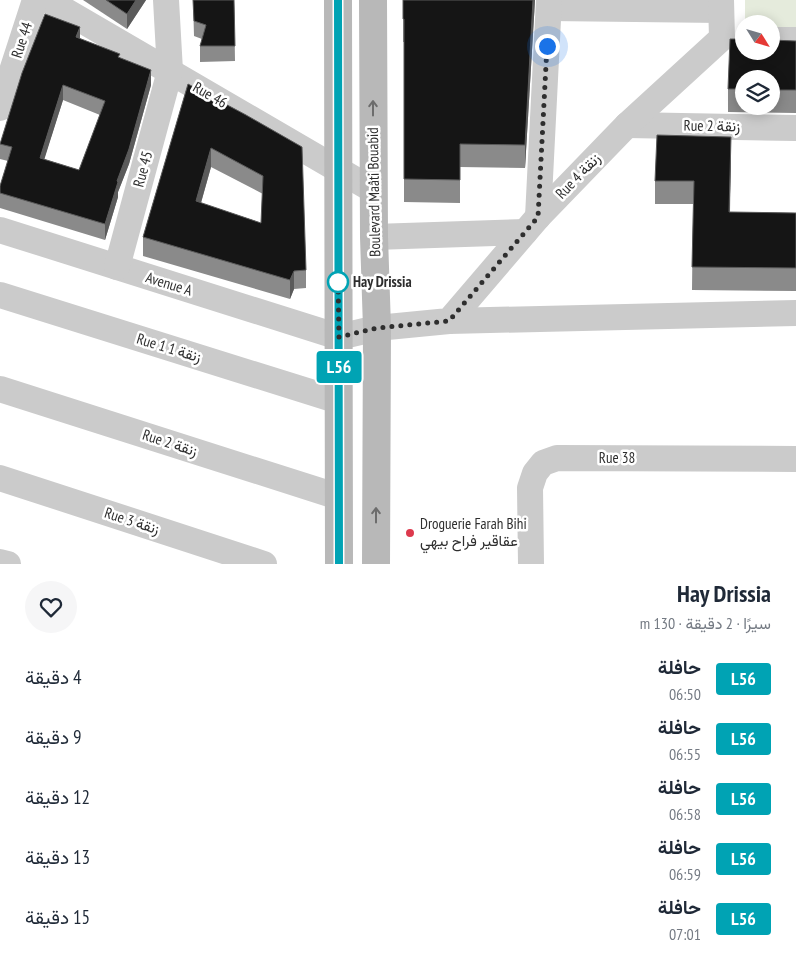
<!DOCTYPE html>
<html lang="ar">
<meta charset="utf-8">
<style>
:root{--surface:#fff;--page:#f6f6f7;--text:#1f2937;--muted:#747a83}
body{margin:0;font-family:"PT Sans Narrow",Vazirmatn,sans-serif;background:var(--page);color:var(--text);direction:rtl;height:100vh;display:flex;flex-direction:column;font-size:19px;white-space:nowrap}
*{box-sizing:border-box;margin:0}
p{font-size:16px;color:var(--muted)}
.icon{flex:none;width:28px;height:28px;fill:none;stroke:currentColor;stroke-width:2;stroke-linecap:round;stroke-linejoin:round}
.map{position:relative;height:564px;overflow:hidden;direction:ltr}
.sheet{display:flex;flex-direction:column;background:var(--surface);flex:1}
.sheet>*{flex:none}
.badge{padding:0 10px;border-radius:4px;font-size:18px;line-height:32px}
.needle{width:32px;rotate:127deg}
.controls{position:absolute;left:735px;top:15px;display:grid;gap:10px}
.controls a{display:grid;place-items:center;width:45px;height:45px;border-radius:50%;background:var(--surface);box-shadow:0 2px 12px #0003;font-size:25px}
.you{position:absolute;width:25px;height:25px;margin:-12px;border:4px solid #fff;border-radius:50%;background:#1a73e8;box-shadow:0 0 0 8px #1a73e833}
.map>.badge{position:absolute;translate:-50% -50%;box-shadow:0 0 0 2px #fff}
.round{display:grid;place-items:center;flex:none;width:52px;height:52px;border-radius:26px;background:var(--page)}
.head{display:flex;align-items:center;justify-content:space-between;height:85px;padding:0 25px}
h1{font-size:24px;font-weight:700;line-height:38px}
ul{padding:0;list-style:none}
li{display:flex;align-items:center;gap:15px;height:60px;padding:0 25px}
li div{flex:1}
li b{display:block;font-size:19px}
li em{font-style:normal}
li .badge{min-width:55px;font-weight:700;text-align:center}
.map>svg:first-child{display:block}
.green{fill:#e5ebdc}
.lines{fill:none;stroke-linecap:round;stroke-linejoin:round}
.street{stroke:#cbcbcb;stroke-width:26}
.secondary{stroke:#b8b8b8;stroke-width:28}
.wall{fill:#8a8a8a;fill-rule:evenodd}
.shaded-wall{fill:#5b5b5b}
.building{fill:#151515;stroke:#5b5b5b;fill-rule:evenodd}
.oneway{stroke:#6c6c6c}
.line-casing{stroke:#fff;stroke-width:11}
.line{stroke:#00a3b4;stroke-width:8}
.walk{stroke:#2e2e2e;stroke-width:5;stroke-dasharray:0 9}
.stop-dot{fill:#fff;stroke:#00a3b4;stroke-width:2.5}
.poi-dot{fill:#dd394d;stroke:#fff;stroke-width:2}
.labels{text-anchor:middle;stroke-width:5;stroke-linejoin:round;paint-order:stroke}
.street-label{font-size:15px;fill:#2e2e2e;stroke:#fff}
.stop-label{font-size:15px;font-weight:bold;fill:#2e2e2e;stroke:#fff;text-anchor:start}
.poi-label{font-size:15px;fill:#2e2e2e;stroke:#fff;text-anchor:start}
</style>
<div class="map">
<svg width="796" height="564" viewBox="0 0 796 564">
<rect width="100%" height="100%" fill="#fff"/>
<path class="green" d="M745,0H796V31H771V24H745Z"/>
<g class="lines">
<g class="street">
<path d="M47,0L373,190"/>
<path d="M549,8L721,10"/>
<path d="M771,40H796"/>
<path d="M0,108L35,0"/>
<path d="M627,125L796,128"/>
<path d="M538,217L549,0"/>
<path d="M0,230L339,337L377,328L449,321L538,217L627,125L722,38L721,0"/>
<path d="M374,237L525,232"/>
<path d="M117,267L170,71L166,0"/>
<path d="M0,295L339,401"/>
<path d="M449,321L796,313"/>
<path d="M0,389L339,497"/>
<path d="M0,478L264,564"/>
<path d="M0,562L8,564"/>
<path d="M531,564L530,488L535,473L543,463L557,458L796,459"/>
</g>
<g class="secondary">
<path d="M338,0L339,564"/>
<path d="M373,0L374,237L377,328L376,564"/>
</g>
</g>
<g class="wall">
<path d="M83,0H146L127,29Z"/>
<path d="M193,0H234L235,61L200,62V46L202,39L194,36Z"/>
<path d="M403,0H535L525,168L460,167V203L404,202V42H403Z"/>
<path d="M80,39L120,58L151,85L129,164L118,192V197L105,240L0,208V186L8,161L0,159V144ZM63,100L100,115L79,170L44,159Z"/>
<path d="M796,41V113L728,112V89ZM744,79H771V106H744Z"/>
<path d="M188,84L246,115L306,270V288L294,289L290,299L143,256V237ZM211,167L263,194L261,223L201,203Z"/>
<path d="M731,160L730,212L796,213V291L692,290L693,204H655V181Z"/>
</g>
<g class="shaded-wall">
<path d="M136,0H146L127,29V14Z"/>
<path d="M533,0H535L525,168V145Z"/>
<path d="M80,27V42L76,37Z"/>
<path d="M151,70V85L129,164L118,192V197L105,240V224L117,181Z"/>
<path d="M63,85V100L40,173V158Z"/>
<path d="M731,137V160L729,235V212Z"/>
<path d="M211,148V167L196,220V201Z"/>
<path d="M294,271V289L290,299V280Z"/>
</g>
<g class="building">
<path d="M106,0H136L127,14Z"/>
<path d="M193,0H234L235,46H200L206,25L194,21Z"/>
<path d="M403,0H533L525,145L460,144V180L404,179V19H403Z"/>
<path d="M45,14L80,27L76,37L120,54L118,57L151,70L129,149L117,181L118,182L105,224L0,193V186L12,147L0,144L22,73ZM63,85L105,101L79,170L40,158Z"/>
<path d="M730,39H744V51H771V40L796,41V90H771V79H744V89H728Z"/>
<path d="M188,84L246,115L302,147L306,270L294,271L290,280L143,237ZM211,148L263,176L261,223L196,201Z"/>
<path d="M657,135L731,137L729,212L796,213V268L692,267L694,181H655Z"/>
</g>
<defs><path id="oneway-shaft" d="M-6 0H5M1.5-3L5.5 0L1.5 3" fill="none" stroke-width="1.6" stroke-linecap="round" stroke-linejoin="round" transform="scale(1.25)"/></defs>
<g class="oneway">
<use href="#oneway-shaft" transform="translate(373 108) rotate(-90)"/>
<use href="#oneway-shaft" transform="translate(376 515) rotate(-90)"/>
</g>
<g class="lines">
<defs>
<path id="line" d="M338,0L339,564"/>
</defs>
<use href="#line" class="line-casing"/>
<use href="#line" class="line"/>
<path class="walk" d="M338,282V278L339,337L377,328L449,321L538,217L547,46"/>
</g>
<circle class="stop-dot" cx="338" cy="282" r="10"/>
<circle class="poi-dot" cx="410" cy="533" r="5"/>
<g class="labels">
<g class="street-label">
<text transform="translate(22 40) rotate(-72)" y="5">Rue 44</text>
<text transform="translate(210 95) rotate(30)" y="5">Rue 46</text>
<text transform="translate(712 126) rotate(1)" y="5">Rue 2 زنقة</text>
<text transform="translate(143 169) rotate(-75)" y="5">Rue 45</text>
<text transform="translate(578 176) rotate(-46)" y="5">Rue 4 زنقة</text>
<text transform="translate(374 192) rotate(-91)" y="5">Boulevard Maâti Bouabid</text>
<text transform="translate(169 284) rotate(17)" y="5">Avenue A</text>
<text transform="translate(169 348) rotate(17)" y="5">Rue 1 زنقة 1</text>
<text transform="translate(170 443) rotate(18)" y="5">Rue 2 زنقة</text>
<text x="617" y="463">Rue 38</text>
<text transform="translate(132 521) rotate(18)" y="5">Rue 3 زنقة</text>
</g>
<g class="stop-label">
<text x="353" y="287">Hay Drissia</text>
</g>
<g class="poi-label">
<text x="420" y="529">Droguerie Farah Bihi<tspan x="420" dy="17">عقاقير فراح بيهي</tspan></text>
</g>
</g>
</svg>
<div class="controls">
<a><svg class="needle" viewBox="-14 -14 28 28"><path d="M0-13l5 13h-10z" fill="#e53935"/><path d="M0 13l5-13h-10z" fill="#747a83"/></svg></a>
<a><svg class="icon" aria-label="layers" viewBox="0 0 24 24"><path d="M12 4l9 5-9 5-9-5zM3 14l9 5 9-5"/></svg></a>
</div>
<div class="you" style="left:547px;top:46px"></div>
<b class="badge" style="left:339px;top:367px;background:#00a3b4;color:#fff">L56</b>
</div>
<section class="sheet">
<div class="head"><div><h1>Hay Drissia</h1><p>سيرًا · 2 دقيقة · 130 m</p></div><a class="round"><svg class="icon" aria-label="heart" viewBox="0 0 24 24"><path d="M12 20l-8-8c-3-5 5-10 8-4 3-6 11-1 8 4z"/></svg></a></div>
<ul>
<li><span class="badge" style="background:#00a3b4;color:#fff">L56</span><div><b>حافلة</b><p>06:50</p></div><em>4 دقيقة</em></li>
<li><span class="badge" style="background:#00a3b4;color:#fff">L56</span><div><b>حافلة</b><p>06:55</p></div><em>9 دقيقة</em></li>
<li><span class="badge" style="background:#00a3b4;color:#fff">L56</span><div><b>حافلة</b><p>06:58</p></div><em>12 دقيقة</em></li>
<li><span class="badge" style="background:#00a3b4;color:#fff">L56</span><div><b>حافلة</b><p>06:59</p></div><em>13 دقيقة</em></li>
<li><span class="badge" style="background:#00a3b4;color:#fff">L56</span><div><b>حافلة</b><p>07:01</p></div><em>15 دقيقة</em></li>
</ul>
</section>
